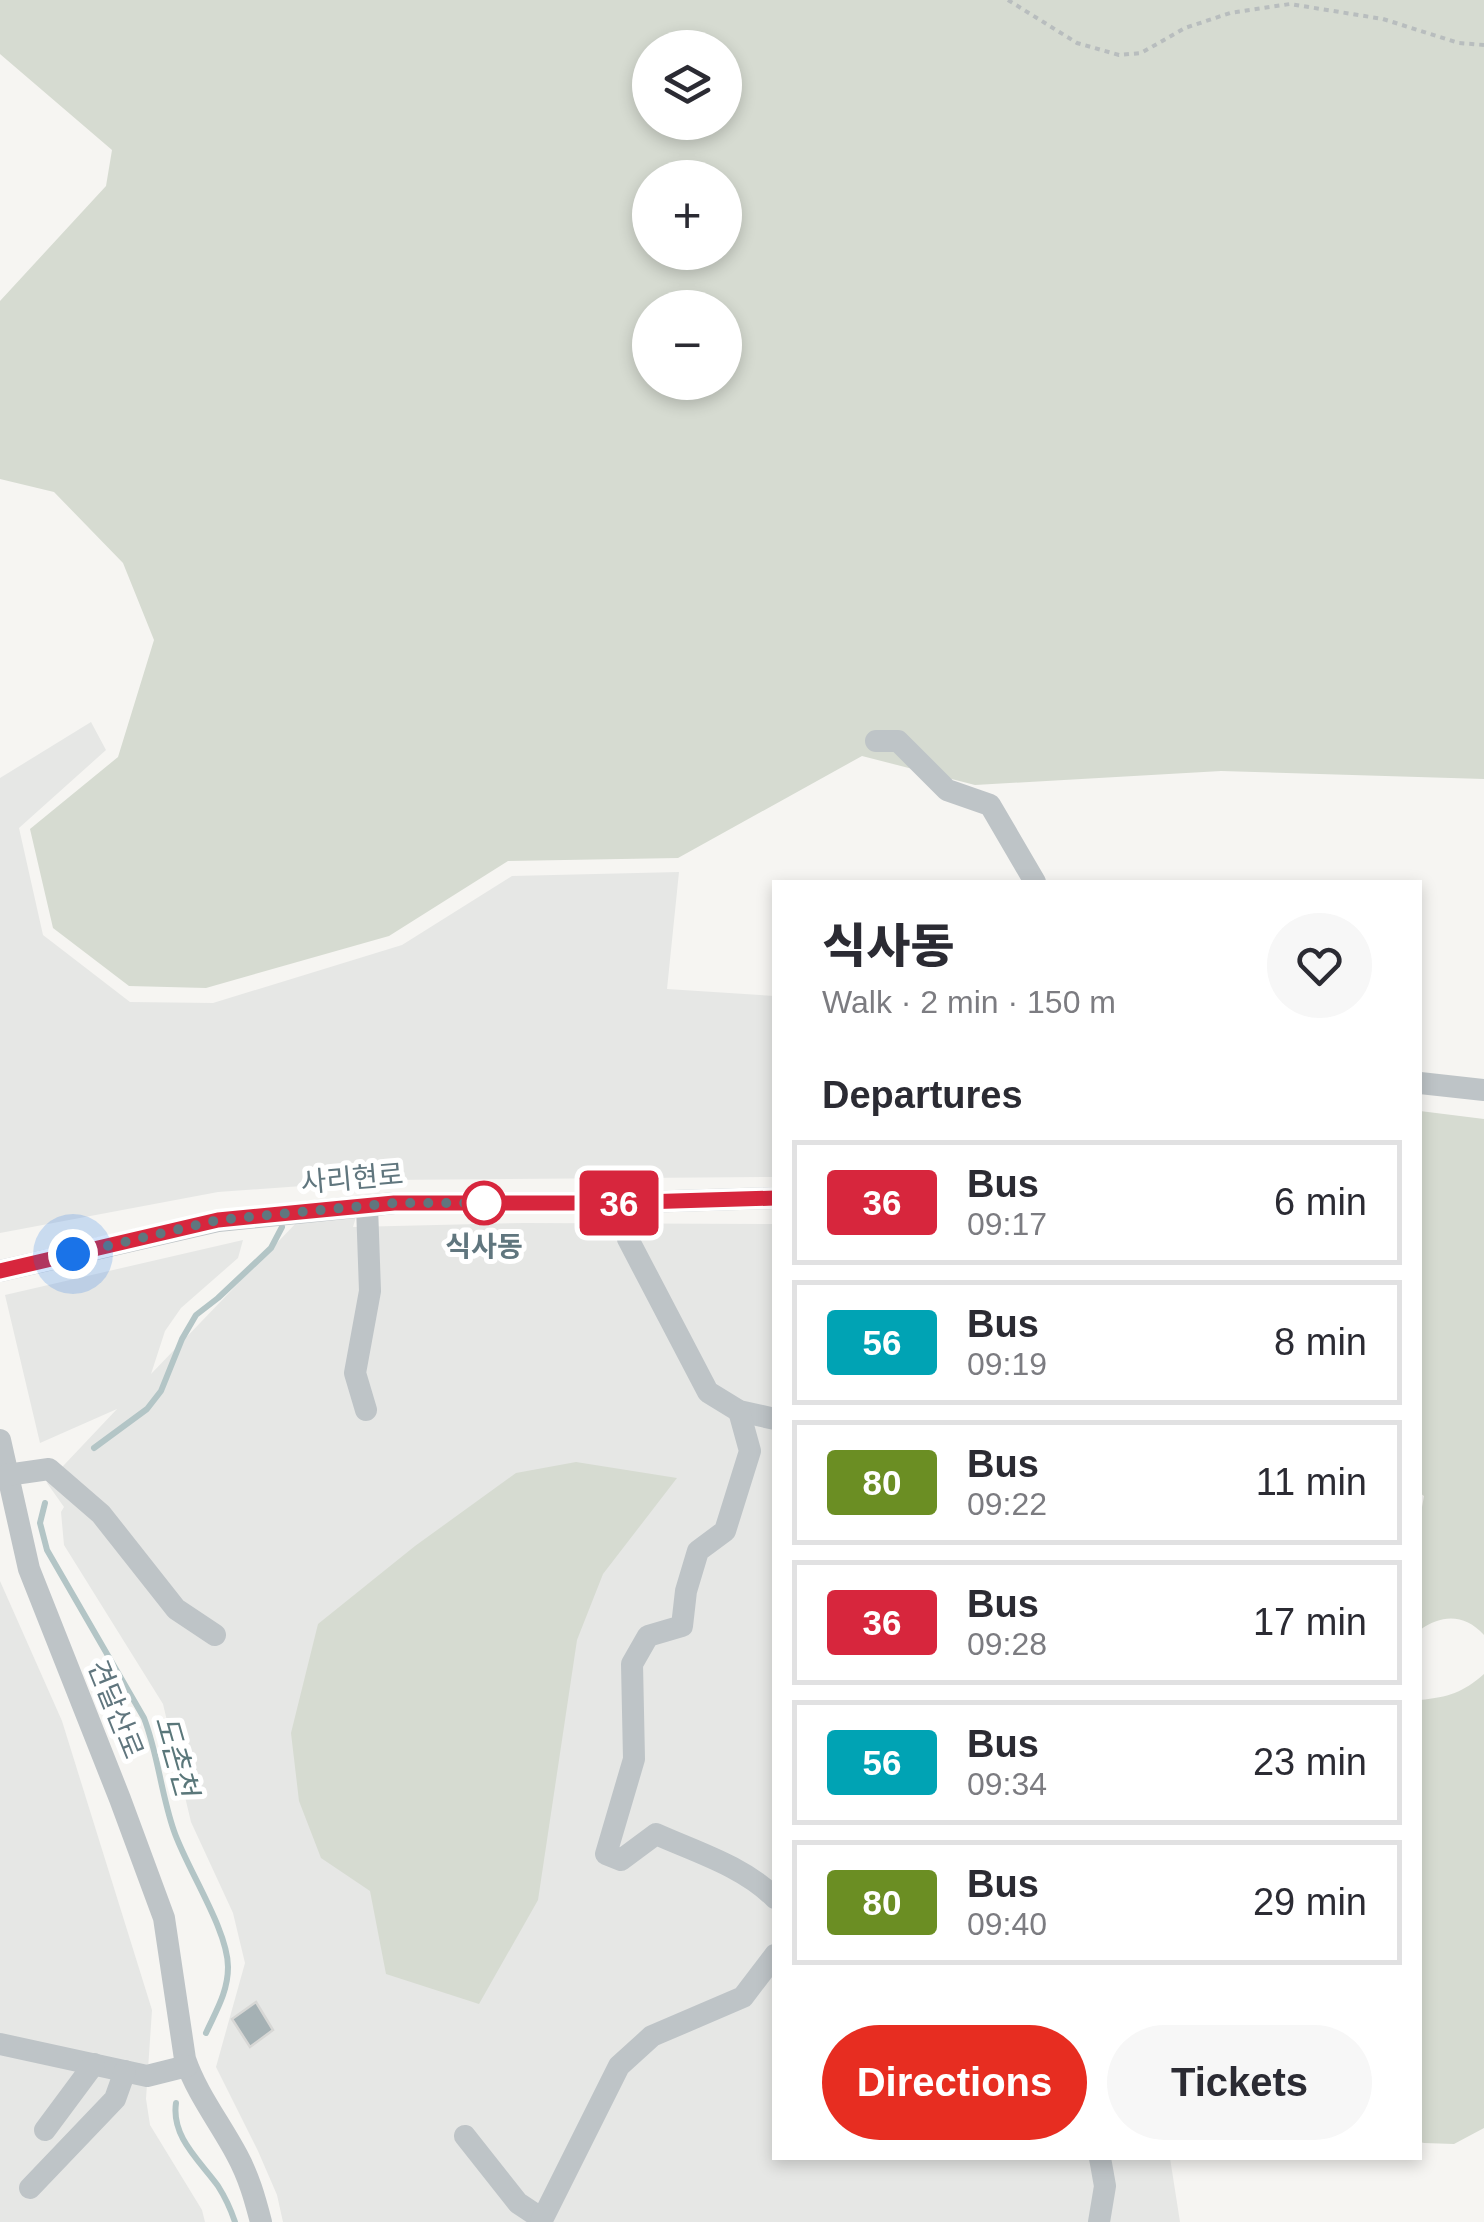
<!DOCTYPE html>
<meta charset="utf-8">
<style>
:root{--surface:#fff;--page:#f7f7f7;--text:#2b2b33;--muted:#7c7c81;--line:#e1e1e2;--accent:#e72d21}
body{margin:0;font-family:Helvetica,"Noto Sans KR",sans-serif;background:var(--page);color:var(--text);height:100vh;display:flex;flex-direction:column;font-size:38px;white-space:nowrap}
*{box-sizing:border-box;margin:0}
p{font-size:32px;color:var(--muted)}
.icon{flex:none;width:55px;height:55px;fill:none;stroke:currentColor;stroke-width:2;stroke-linecap:round;stroke-linejoin:round}
.map{position:relative;flex:1;overflow:hidden}
.sheet{position:absolute;left:772px;top:880px;width:650px;height:1280px;display:flex;flex-direction:column;background:var(--surface);border-radius:0px;box-shadow:0 5px 15px #0003}
.sheet>*{flex:none}
.badge{padding:0 20px;border-radius:8px;font-size:35px;line-height:65px}
.fabs{position:absolute;left:632px;top:30px;display:grid;gap:20px}
.fabs a{display:grid;place-items:center;width:110px;height:110px;border-radius:50%;background:var(--surface);box-shadow:0 5px 15px #0003;font-size:50px}
.you{position:absolute;width:50px;height:50px;margin:-25px;border:8px solid #fff;border-radius:50%;background:#1a73e8;box-shadow:0 0 0 15px #1a73e833}
.map>.badge{position:absolute;translate:-50% -50%;box-shadow:0 0 0 5px #fff}
h2{padding:0 50px;font-size:38px;line-height:90px}
.round{display:grid;place-items:center;flex:none;width:105px;height:105px;border-radius:52px;background:var(--page)}
.head{display:flex;align-items:center;justify-content:space-between;height:170px;padding:0 50px}
h1{font-size:48px;font-weight:800;line-height:75px}
.primary-button{display:flex;gap:20px;margin-top:auto;padding:20px 50px}
.primary-button a{flex:1;height:115px;border-radius:60px;background:var(--accent);color:#fff;font-size:40px;font-weight:800;line-height:115px;text-align:center}
.primary-button a+a{background:var(--page);color:var(--text)}
ul{padding:0;list-style:none}
li{display:flex;align-items:center;gap:30px;height:125px;margin:0 20px 15px;padding:0 30px;border:5px solid var(--line);border-radius:0px}
li div{flex:1}
li b{display:block;font-size:38px}
li em{font-style:normal}
li .badge{min-width:110px;font-weight:700;text-align:center}
.map>svg:first-child{display:block}
.built{fill:#e6e7e5}
.green{fill:#d6dbd1;fill-rule:evenodd}
.lines{fill:none;stroke-linecap:round;stroke-linejoin:round}
.stream{stroke:#b3c5c6;stroke-width:6}
.building{fill:#a5b1b4;stroke:#d7d7d5;stroke-width:2.5}
.path{stroke:#b8bdbe;stroke-width:4;stroke-dasharray:5 5;stroke-linecap:butt}
.minor{stroke:#bec4c7;stroke-width:22}
.line-casing{stroke:#fff;stroke-width:22}
.line{stroke:#d7263d;stroke-width:15}
.walk{stroke:#60767e;stroke-width:10;stroke-dasharray:0 18}
.stop-dot{fill:#fff;stroke:#d7263d;stroke-width:5}
.labels{text-anchor:middle;stroke-width:10;stroke-linejoin:round;paint-order:stroke}
.street-label{font-size:28px;fill:#60767e;stroke:#fff}
.stop-label{font-size:28px;font-weight:bold;fill:#60767e;stroke:#fff}
.water-label{font-size:30px;font-style:italic;fill:#5a777a;stroke:#fff}
</style>
<div class="map">
<svg width="1484" height="2222" viewBox="0 0 1484 2222">
<rect width="100%" height="100%" fill="#f6f5f2"/>
<g class="built">
<path d="M91,722L106,750L19,828L43,935L130,1002L213,1003L402,945L512,876L679,872L667,989L775,996V1177L384,1180L218,1192L0,1233V778Z"/>
<path d="M356,1217L353,1227L524,1223L775,1224V2158H1170L1180,2222H283L277,2195L258,2151L216,2067L245,1963L233,1913L191,1822L163,1704L64,1545L61,1512L64,1507L47,1483L117,1409L40,1443L5,1295L243,1240L238,1258L181,1308L165,1331L151,1374L299,1220Z"/>
<path d="M0,1581L62,1721L152,2010L146,2099L150,2125L202,2210L205,2222H0Z"/>
</g>
<g class="green">
<path d="M0,0H1484V779L1221,771L975,785L862,756L678,858L508,861L389,936L206,988L129,986L53,928L30,829L118,757L154,640L123,563L54,492L0,479V301L106,186L112,150L0,54ZM650,48H725V122H650ZM650,178H725V252H650ZM650,308H725V382H650Z"/>
<path d="M1420,1111L1484,1119V1635C1465,1614 1442,1614 1420,1630V1518L1424,1496L1420,1493Z"/>
<path d="M576,1462L677,1478L603,1574L577,1640L538,1900L479,2004L386,1974L370,1891L321,1858L299,1801L291,1733L318,1624L415,1546L516,1473Z"/>
<path d="M1484,1674V2128L1454,2144L1424,2143L1420,2142V1700C1449,1697 1462,1693 1484,1674Z"/>
</g>
<g class="lines">
<g class="stream">
<path d="M94,1448L147,1409L161,1391L182,1339L196,1315L218,1298L271,1248L282,1227"/>
<path d="M45,1503L40,1523L47,1550L144,1718C158,1754 161,1794 174,1831C187,1869 228,1930 228,1967C228,1992 216,2011 206,2033"/>
<path d="M176,2103C171,2137 200,2161 218,2186C225,2197 231,2210 235,2222"/>
</g>
</g>
<path class="building" d="M256,2002L273,2030L250,2047L232,2019Z"/>
<g class="lines">
<path class="path" d="M1008,0L1077,43L1119,55L1141,53L1185,28L1230,13L1290,4L1383,19L1459,43L1484,45"/>
<g class="minor">
<path d="M876,741H898L947,790L990,805L1035,882"/>
<path d="M1420,1083L1484,1090"/>
<path d="M628,1203V1239L708,1392L739,1411L775,1419"/>
<path d="M0,1271L218,1221L394,1203H609L775,1198"/>
<path d="M366,1410L355,1373L370,1291L367,1206"/>
<path d="M739,1411L750,1451L725,1531L698,1551L686,1591L682,1626L648,1636L632,1664L634,1759L606,1854L621,1860L656,1834C696,1852 743,1866 775,1898"/>
<path d="M0,1440L29,1569L120,1799L164,1918L185,2059C197,2094 220,2123 237,2155C249,2177 255,2199 261,2222"/>
<path d="M7,1475L49,1469L101,1514L176,1609L215,1635"/>
<path d="M0,2044L147,2076L187,2066"/>
<path d="M45,2130L94,2064"/>
<path d="M465,2136L518,2203L542,2219"/>
<path d="M30,2188L115,2099L125,2071"/>
<path d="M541,2222L619,2066L652,2036L743,1997L775,1955"/>
<path d="M1099,2222L1105,2186L1100,2158"/>
</g>
</g>
<g class="lines">
<defs>
<path id="line" d="M0,1271L218,1220L394,1203H609L775,1198"/>
</defs>
<use href="#line" class="line-casing"/>
<use href="#line" class="line"/>
<path class="walk" d="M73,1254L218,1220L394,1203H501H484"/>
</g>
<circle class="stop-dot" cx="484" cy="1203" r="20"/>
<g class="labels">
<g class="street-label">
<text transform="translate(352 1178) rotate(-5)" y="10">사리현로</text>
<text transform="translate(116 1709) rotate(68)" y="10">견달산로</text>
</g>
<g class="stop-label">
<text x="484" y="1256">식사동</text>
</g>
<g class="water-label">
<text transform="translate(176 1756) rotate(74)" y="10">도촌천</text>
</g>
</g>
</svg>
<div class="fabs">
<a><svg class="icon" aria-label="layers" viewBox="0 0 24 24"><path d="M12 4l9 5-9 5-9-5zM3 14l9 5 9-5"/></svg></a>
<a>+</a>
<a>−</a>
</div>
<div class="you" style="left:73px;top:1254px"></div>
<b class="badge" style="left:619px;top:1203px;background:#d7263d;color:#fff">36</b>
<section class="sheet">
<div class="head"><div><h1>식사동</h1><p>Walk · 2 min · 150 m</p></div><a class="round"><svg class="icon" aria-label="heart" viewBox="0 0 24 24"><path d="M12 20l-8-8c-3-5 5-10 8-4 3-6 11-1 8 4z"/></svg></a></div>
<h2>Departures</h2>
<ul>
<li><span class="badge" style="background:#d7263d;color:#fff">36</span><div><b>Bus</b><p>09:17</p></div><em>6 min</em></li>
<li><span class="badge" style="background:#00a3b4;color:#fff">56</span><div><b>Bus</b><p>09:19</p></div><em>8 min</em></li>
<li><span class="badge" style="background:#6b8e23;color:#fff">80</span><div><b>Bus</b><p>09:22</p></div><em>11 min</em></li>
<li><span class="badge" style="background:#d7263d;color:#fff">36</span><div><b>Bus</b><p>09:28</p></div><em>17 min</em></li>
<li><span class="badge" style="background:#00a3b4;color:#fff">56</span><div><b>Bus</b><p>09:34</p></div><em>23 min</em></li>
<li><span class="badge" style="background:#6b8e23;color:#fff">80</span><div><b>Bus</b><p>09:40</p></div><em>29 min</em></li>
</ul>
<div class="primary-button"><a>Directions</a><a>Tickets</a></div>
</section>
</div>
